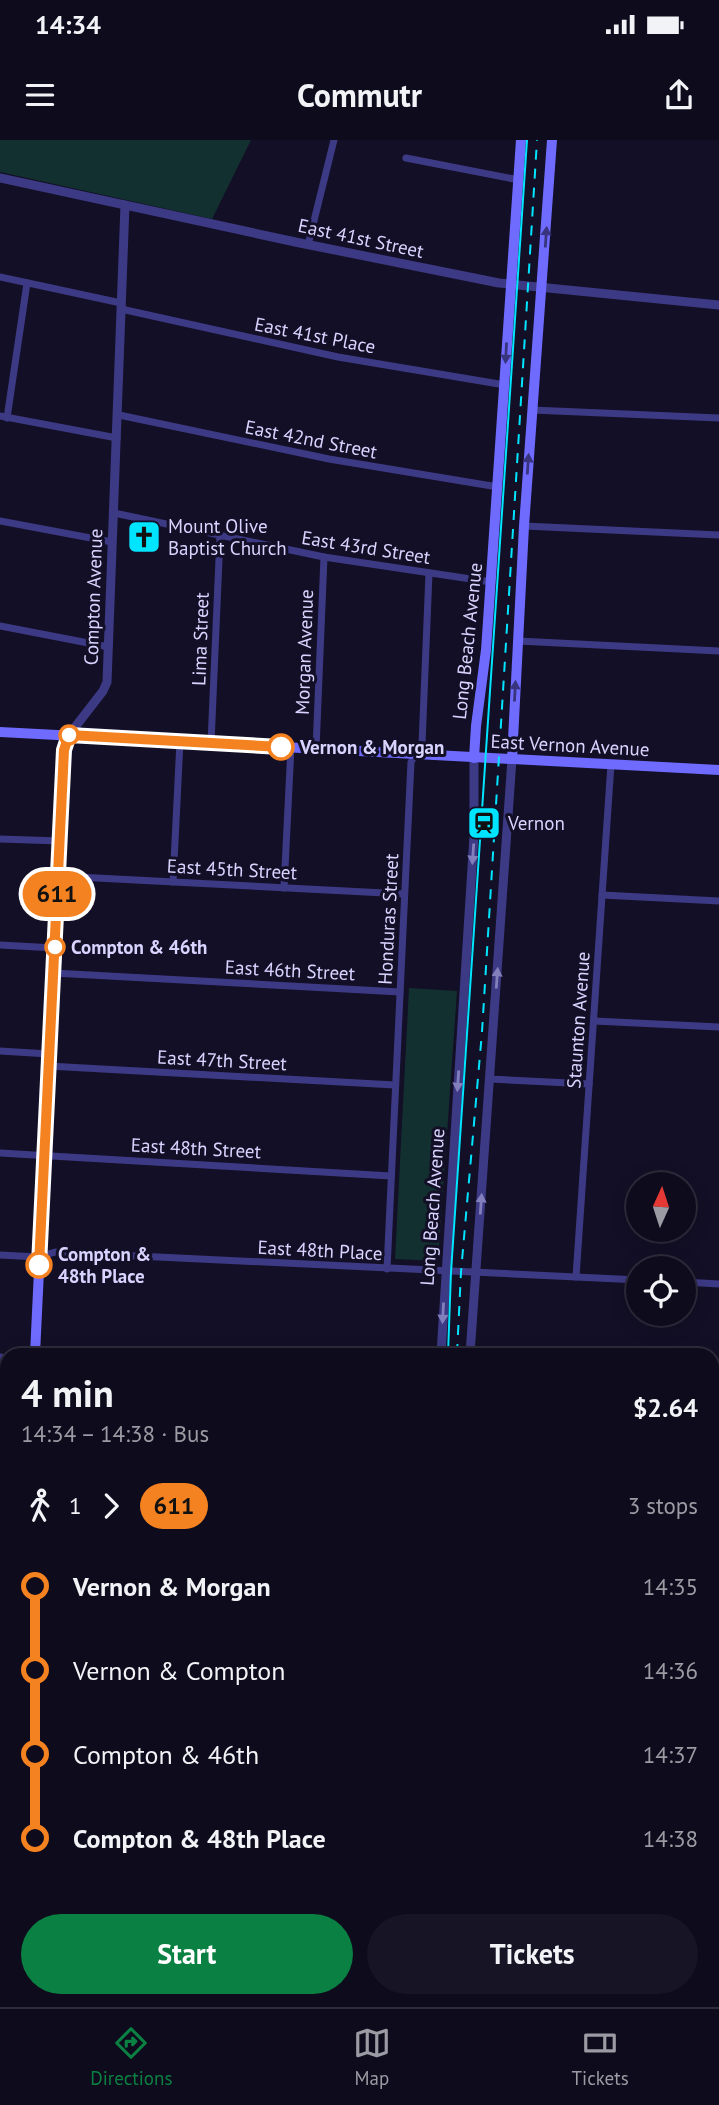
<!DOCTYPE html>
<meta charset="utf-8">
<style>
:root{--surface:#0e0b1c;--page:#171425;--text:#f1f3f6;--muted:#9b9ba3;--line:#2e2b3b;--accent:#0b8043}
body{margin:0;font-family:"PT Sans",sans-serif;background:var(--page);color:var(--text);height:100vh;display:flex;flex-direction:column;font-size:26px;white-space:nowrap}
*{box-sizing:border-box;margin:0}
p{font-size:23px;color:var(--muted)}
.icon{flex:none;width:38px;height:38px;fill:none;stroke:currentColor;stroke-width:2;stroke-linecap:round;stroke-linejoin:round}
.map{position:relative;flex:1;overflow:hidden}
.side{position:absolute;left:0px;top:1208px;width:719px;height:660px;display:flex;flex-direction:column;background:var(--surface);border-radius:21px 21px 0 0;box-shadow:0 4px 18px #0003,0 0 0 2px var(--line)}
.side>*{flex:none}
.badge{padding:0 14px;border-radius:23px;font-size:24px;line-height:46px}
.needle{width:46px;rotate:3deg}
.buttons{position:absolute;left:626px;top:1032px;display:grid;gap:14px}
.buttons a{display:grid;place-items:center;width:70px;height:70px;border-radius:50%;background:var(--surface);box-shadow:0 4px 18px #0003,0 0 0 2px var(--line);font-size:35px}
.map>.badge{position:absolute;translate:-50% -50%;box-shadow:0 0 0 4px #fff}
.legs{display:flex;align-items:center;gap:10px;height:77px;padding:0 21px;font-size:23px}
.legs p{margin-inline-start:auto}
.overview{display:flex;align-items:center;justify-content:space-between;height:119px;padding:0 21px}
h1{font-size:38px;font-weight:700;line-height:52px}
.action{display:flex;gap:14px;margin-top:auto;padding:14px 21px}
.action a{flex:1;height:80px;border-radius:42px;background:var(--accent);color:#fff;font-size:28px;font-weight:700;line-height:80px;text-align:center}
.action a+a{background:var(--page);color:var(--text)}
ul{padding:0 21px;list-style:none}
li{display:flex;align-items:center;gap:24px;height:84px;font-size:26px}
li i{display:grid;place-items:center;width:10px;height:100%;margin:0 9px;background:currentColor}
li i::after{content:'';width:18px;height:18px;margin:-9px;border:5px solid;border-radius:50%;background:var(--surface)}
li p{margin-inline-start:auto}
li:first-child i{background:linear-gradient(#0000 50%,currentColor 0)}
li:last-child i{background:linear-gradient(currentColor 50%,#0000 0)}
.status{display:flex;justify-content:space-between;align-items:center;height:49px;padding:0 35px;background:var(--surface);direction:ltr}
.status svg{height:19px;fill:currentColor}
header{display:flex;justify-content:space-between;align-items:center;height:91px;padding:0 21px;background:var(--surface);font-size:32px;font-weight:700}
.tab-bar{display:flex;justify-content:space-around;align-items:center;height:98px;border-top:2px solid var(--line);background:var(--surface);font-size:19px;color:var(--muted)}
.tab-bar a{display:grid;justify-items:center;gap:4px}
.tab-bar .current{color:var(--accent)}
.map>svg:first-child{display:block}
.green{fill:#12302f}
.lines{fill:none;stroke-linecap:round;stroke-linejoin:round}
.minor{stroke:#3d3a85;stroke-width:7}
.tertiary{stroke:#3d3a85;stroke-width:9}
.secondary{stroke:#6f6bff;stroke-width:10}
.tram{stroke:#00e5ff;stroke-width:2}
.rail{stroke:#00e5ff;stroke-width:2;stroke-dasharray:10 9;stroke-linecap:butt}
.oneway{fill:#38347d}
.oneway2{fill:#837fbc}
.line-1-casing{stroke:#fff;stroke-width:16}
.line-1{stroke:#f58220;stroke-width:10}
.stop-1-dot{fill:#fff;stroke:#f58220;stroke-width:3.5}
.labels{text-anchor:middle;stroke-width:6;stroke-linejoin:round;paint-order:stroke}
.street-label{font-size:19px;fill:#d9d4ff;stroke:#130f26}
.poi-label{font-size:19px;fill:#d9d4ff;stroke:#130f26;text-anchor:start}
.stop-label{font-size:19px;font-weight:bold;fill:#d9d4ff;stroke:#130f26;text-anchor:start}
</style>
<div class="status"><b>14:34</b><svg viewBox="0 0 49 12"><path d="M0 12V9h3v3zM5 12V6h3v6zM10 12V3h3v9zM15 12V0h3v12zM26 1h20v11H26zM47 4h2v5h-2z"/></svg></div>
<header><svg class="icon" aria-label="menu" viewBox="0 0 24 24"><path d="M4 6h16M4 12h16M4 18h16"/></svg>Commutr<svg class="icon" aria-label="share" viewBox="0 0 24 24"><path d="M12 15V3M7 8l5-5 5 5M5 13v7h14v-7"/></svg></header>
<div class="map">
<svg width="719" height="1867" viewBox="0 0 719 1867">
<rect width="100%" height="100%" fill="#130f26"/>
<g class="green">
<path d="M0,0H251L212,79L0,32Z"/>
<path d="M409,848L457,851L438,1121L395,1119Z"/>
</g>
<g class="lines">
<g class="minor">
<path d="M406,18L519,40"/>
<path d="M308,105L334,0"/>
<path d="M0,137L121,163"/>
<path d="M121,169L338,217L505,245"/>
<path d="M532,270L719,278"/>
<path d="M119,275L329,319L498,347"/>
<path d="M0,276L117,298"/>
<path d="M7,278L27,143"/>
<path d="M114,373L324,417L491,442"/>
<path d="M0,381L112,402"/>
<path d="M524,386L719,395"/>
<path d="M0,486L109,507"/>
<path d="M518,501L719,511"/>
<path d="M211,603L220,396"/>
<path d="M316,609L324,417"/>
<path d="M0,699L60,701"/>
<path d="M58,736L404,754"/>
<path d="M173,742L180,601"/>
<path d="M284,748L291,607"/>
<path d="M602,755L719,761"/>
<path d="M0,805L55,808"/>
<path d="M53,833L400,852"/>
<path d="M594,881L719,887"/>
<path d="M0,911L49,914"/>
<path d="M48,926L395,945"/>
<path d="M490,939L589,944"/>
<path d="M0,1013L391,1036"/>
<path d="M0,1115L39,1117L55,1112L639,1140"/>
<path d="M387,1129L411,622L422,604L429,433"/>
<path d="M576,1137L611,624"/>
<path d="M684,1142L719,1144"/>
<path d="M328,1214H343"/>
<path d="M0,1217L7,1218"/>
<path d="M712,1297H719"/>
<path d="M0,1319L7,1320"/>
<path d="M0,1417L7,1418"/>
<path d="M0,1522H7"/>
<path d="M712,1592H719"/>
<path d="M0,1622L7,1623"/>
<path d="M712,1682L719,1683"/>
<path d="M0,1727L7,1728"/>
<path d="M712,1775L719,1776"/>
<path d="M206,1867L207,1860"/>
<path d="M304,1867L305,1860"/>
<path d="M432,1867V1860"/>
<path d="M525,1867V1860"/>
</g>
<g class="tertiary">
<path d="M0,38L300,103L499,143L719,165"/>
<path d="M69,595L103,551L107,542L125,65"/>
<path d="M441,1214L474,696V618"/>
<path d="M470,1214L512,619"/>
<path d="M533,1860L637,1867"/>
<path d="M403,1867V1860"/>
</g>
<g class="secondary">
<path d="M0,592L719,630"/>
<path d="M474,618L476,586L486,510L521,0"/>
<path d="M512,619L524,386L552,0"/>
<path d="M35,1214L64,610L69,595"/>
<path d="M2,1867L7,1769"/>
</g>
<g class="tram">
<path d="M448,1214L451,1132L527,0"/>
<path d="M412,1867L413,1860"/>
</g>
<g class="rail">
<path d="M457,1214L461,1132L482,892L537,0"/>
<path d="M712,1367L719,1368"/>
<path d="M712,1409L719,1413"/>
<path d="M418,1867L419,1860"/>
</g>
</g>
<defs><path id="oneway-solid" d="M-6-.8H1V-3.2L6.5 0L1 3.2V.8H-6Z" transform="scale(1.75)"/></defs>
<g class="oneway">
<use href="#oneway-solid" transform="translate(546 97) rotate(-86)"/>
<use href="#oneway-solid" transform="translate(506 213) rotate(93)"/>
<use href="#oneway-solid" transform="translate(528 324) rotate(-86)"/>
<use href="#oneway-solid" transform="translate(515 551) rotate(-87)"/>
</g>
<g class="oneway2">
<use href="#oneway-solid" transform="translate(473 714) rotate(94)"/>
<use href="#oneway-solid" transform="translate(497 838) rotate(-86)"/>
<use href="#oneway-solid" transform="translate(458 941) rotate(94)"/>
<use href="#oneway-solid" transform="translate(481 1064) rotate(-86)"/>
<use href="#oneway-solid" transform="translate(443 1173) rotate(93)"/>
</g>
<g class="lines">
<defs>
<path id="line-1" d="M39,1125L64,610L69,595L281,607"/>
</defs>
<use href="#line-1" class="line-1-casing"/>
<use href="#line-1" class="line-1"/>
</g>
<defs>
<symbol id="church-square" viewBox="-11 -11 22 22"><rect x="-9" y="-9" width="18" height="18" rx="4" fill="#00e5ff" stroke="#130f26"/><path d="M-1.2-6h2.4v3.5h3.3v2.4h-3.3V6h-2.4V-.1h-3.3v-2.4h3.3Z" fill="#111"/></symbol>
<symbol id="station-square" viewBox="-11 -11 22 22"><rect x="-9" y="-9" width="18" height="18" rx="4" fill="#00e5ff" stroke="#130f26"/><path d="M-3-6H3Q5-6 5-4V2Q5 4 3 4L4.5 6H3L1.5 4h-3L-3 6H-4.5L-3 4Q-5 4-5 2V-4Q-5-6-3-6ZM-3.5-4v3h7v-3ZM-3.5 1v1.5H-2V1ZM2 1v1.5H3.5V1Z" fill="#111"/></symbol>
</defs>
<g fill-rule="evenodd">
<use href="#church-square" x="125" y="378" width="38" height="38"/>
<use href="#station-square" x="465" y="664" width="38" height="38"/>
</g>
<g class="stop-1-dot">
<circle cx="69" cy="595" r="9"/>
<circle cx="281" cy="607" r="12"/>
<circle cx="55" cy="807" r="9"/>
<circle cx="39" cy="1125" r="12"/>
</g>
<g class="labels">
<g class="street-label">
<text transform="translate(361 98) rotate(12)" y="7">East 41st Street</text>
<text transform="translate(315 195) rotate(11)" y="7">East 41st Place</text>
<text transform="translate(311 299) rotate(11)" y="7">East 42nd Street</text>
<text transform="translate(366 407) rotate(9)" y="7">East 43rd Street</text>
<text transform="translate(93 457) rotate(-88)" y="7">Compton Avenue</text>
<text transform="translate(200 499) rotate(-88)" y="7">Lima Street</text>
<text transform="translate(467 501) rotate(-84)" y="7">Long Beach Avenue</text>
<text transform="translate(304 512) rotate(-88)" y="7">Morgan Avenue</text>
<text transform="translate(570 605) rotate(3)" y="7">East Vernon Avenue</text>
<text transform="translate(232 729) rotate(3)" y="7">East 45th Street</text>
<text transform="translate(388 779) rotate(-87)" y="7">Honduras Street</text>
<text transform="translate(290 830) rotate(3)" y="7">East 46th Street</text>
<text transform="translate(578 880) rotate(-86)" y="7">Staunton Avenue</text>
<text transform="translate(222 920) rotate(3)" y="7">East 47th Street</text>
<text transform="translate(196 1008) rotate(3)" y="7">East 48th Street</text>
<text transform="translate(432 1067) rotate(-86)" y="7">Long Beach Avenue</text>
<text transform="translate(320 1110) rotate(3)" y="7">East 48th Place</text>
</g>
<g class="poi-label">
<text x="168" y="393">Mount Olive<tspan x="168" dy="22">Baptist Church</tspan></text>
<text x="508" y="690">Vernon</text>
</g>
<g class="stop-label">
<text x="300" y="614">Vernon &amp; Morgan</text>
<text x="71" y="814">Compton &amp; 46th</text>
<text x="58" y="1121">Compton &amp;<tspan x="58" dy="22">48th Place</tspan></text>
</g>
</g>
</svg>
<div class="buttons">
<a><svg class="needle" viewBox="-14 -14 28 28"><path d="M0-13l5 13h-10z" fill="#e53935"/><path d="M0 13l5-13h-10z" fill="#9b9ba3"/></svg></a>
<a><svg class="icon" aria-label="locate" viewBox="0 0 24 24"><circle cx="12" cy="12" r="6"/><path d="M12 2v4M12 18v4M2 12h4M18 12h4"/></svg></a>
</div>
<b class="badge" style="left:57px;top:754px;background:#f58220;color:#111">611</b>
<section class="side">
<div class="overview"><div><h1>4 min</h1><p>14:34 – 14:38 · Bus</p></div><b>$2.64</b></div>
<div class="legs"><svg class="icon" aria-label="walk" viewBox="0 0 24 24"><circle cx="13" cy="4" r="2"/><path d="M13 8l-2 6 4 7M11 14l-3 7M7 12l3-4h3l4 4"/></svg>1<svg class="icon" aria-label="forward" viewBox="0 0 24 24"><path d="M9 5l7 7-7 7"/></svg><b class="badge" style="background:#f58220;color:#111">611</b><p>3 stops</p></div>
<ul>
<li><i style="color:#f58220"></i><b>Vernon &amp; Morgan</b><p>14:35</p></li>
<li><i style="color:#f58220"></i><span>Vernon &amp; Compton</span><p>14:36</p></li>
<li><i style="color:#f58220"></i><span>Compton &amp; 46th</span><p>14:37</p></li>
<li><i style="color:#f58220"></i><b>Compton &amp; 48th Place</b><p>14:38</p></li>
</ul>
<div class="action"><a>Start</a><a>Tickets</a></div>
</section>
</div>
<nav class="tab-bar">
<a class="current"><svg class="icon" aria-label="directions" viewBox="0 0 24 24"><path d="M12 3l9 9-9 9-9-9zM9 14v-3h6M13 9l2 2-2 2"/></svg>Directions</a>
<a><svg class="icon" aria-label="map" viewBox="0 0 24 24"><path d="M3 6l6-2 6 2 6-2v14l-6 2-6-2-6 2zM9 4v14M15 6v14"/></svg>Map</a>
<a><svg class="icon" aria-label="tickets" viewBox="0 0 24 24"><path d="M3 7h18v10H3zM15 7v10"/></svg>Tickets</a>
</nav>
